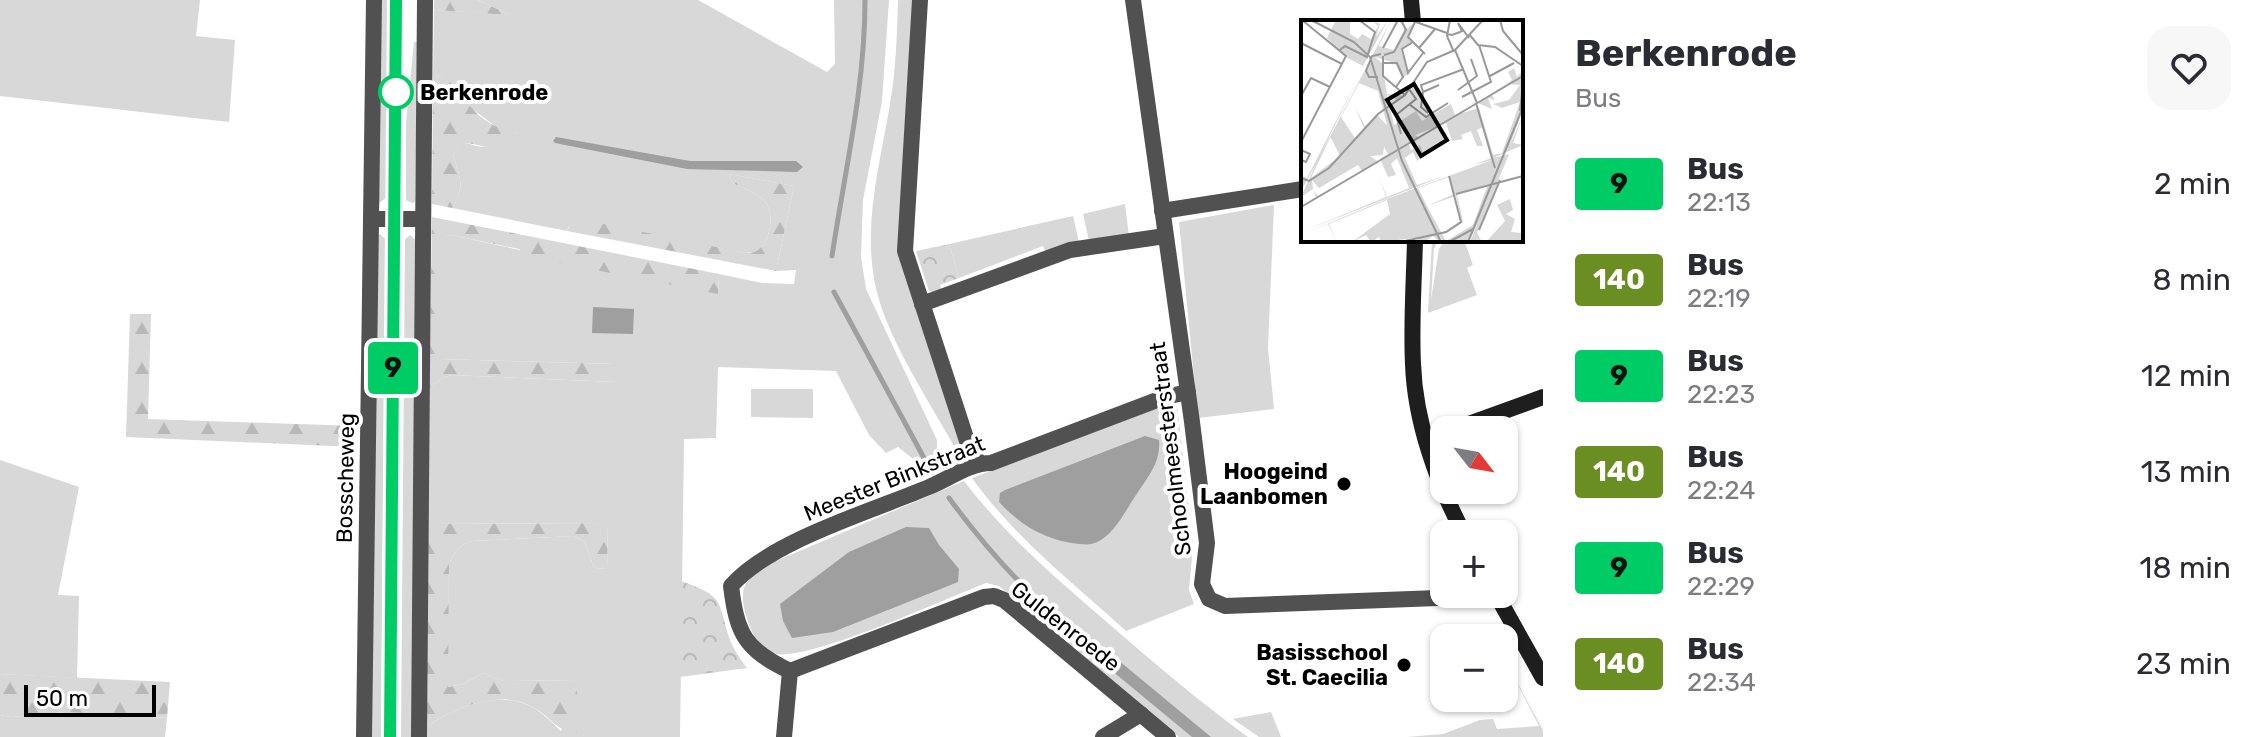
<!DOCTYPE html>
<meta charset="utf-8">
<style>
:root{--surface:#fff;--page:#f7f7f7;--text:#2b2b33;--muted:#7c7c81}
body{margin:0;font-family:Rubik,sans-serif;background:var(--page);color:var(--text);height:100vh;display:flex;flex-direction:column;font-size:30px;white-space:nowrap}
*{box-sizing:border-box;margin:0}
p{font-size:26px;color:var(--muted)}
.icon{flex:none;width:44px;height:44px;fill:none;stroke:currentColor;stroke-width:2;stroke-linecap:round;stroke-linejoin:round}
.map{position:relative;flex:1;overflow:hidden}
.drawer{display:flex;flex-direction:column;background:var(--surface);width:720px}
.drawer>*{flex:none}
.badge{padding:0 16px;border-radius:6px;font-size:28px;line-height:52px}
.needle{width:52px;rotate:121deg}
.controls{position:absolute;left:1430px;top:416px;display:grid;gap:16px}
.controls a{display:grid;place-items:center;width:88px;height:88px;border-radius:16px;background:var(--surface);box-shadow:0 2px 6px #0004;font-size:40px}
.scale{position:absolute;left:24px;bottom:20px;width:132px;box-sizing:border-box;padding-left:8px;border:4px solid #000;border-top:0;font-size:22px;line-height:28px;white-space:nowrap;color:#000;-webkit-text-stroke:6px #fff;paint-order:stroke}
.map>.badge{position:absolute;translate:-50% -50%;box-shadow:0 0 0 4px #fff}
.round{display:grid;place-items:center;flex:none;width:84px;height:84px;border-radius:24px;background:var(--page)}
.headline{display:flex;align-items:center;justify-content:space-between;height:136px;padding:0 32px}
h1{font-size:38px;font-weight:700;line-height:60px}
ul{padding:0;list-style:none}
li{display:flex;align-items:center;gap:24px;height:96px;padding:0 32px}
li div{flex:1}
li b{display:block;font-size:30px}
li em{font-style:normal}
li .badge{min-width:88px;font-weight:700;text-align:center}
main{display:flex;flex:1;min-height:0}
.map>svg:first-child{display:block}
.grass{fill:#d8d8d8}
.forest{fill:url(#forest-firs)}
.park{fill:url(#park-crowns)}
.water{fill:#9f9f9f}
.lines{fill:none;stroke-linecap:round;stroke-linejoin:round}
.stream{stroke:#9f9f9f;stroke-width:5}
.street{stroke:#515151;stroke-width:16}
.secondary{stroke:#1e1e1e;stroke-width:16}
.line-casing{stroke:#fff;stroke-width:18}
.line{stroke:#0c6;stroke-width:12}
.stop-dot{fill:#fff;stroke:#0c6;stroke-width:4}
.poi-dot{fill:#000;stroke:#fff;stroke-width:3}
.labels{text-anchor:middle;stroke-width:8;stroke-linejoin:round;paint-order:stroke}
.stop-label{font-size:22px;font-weight:bold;fill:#000;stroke:#fff;text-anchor:start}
.street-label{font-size:22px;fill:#000;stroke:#fff}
.poi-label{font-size:22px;font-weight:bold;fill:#000;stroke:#fff;text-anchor:end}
.inset-road{fill:none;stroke:#999;stroke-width:2}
.view{fill:#000;fill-opacity:0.15;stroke:#000;stroke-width:4}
.inset-edge{fill:none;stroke:#000;stroke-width:4}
</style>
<main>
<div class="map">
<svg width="1543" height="737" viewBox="0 0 1543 737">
<defs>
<pattern id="forest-firs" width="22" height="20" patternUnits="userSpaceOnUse" patternTransform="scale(2)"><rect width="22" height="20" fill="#d8d8d8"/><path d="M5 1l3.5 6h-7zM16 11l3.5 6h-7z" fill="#b8b8b8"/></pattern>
<pattern id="park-crowns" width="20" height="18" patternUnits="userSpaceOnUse" patternTransform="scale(2)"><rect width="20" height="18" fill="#d8d8d8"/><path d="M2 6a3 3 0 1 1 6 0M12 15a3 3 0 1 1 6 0" fill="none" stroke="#b8b8b8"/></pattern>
</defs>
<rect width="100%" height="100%" fill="#fff"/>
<g class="grass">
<path d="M0,0H200L196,36L235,40L229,122L0,96Z"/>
<path d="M380,0H388L386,198L379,203Z"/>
<path d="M478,0H698L827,72L835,64L834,0H889L882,101L863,200L861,257L866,289L937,440V455L922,466L898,447L886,453L869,435L836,371L718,367L716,438L684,439L680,737H425V727C456,708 496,689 532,707C542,712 552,723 561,731L577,680L503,681L483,673L463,684L447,687L449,565C454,552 459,545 472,541L574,536L585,542L594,568L608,569L607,523L427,524L429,389L444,377L452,375L616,382V364L441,359V245L443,238L451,235L718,293L719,274L762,283L794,284L796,270L776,271L794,186L729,174L732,183C743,188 758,193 765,202C776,214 770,246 754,252C750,253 745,252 741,252L569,226L567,231L452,208C466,186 460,178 453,155C466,133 470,150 487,146C498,144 509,138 519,134L502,131L472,109L458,86L442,75L433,79L434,10L508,14Z"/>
<path d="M898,0H915L900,253L965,449L959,455C934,409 896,353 880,303C859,237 879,170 890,104C896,69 897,35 898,0Z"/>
<path d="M414,42H418L415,202L412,203L406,200V123Z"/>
<path d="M1125,204L1129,236L1089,241L1083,214Z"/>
<path d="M1274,205L1268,348L1274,409L1198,418L1179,222Z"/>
<path d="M1073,216L1079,242L1045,251L1043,246L959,278L949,244Z"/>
<path d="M380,234L385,239L381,737H370L378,236Z"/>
<path d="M410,235L417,241L412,737H401L405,239Z"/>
<path d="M1432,240H1438L1434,249L1431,300L1439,249L1445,240H1464L1473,265L1467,268L1477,295L1428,313Z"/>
<path d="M751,389H813V418L751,417Z"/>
<path d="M1168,404L1177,406L1193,545L1189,590L1194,604L1126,631C1072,582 1014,537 972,478Z"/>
<path d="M0,460L79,487L58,595L79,596L77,678L0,674Z"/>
<path d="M964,481C1008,538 1055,577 1109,624C1154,663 1200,702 1248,737H1179L999,586L986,583C945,599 812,660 776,654C757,650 750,629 745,612C737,580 752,576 776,561Z"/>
<path d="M1504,658L1543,730V737H1407L1443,734L1480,720L1493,719L1497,729L1539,726Z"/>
<path d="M65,712L167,718L165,737H0V715L11,717Z"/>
<path d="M1271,712L1281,737H1259L1233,719Z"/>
</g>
<g class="forest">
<path d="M434,0H478L510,15L434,10Z"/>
<path d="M442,75C459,82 460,94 471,107C483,122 502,131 520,134C513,139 505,145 496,146C476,150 466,133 453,155C460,178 466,186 452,208L432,204L433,79Z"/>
<path d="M729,174L794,186L776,271L567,231L572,221L579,219L741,252C745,252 750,253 754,252C770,246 776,214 765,202C758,193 743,188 732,183Z"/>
<path d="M432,217L719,274L718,294L529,257L519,249L451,235L444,238L441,246V359L616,364V382L452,375L444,377L429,389Z"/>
<path d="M130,314H151L148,419L355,426V447L126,437Z"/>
<path d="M607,523L608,569L594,568L585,542L574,536L472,541C459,545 454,552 449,565L448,687L463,684L483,673L503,681L577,680V732C556,732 551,717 534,708C500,687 454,709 425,727L427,524Z"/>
<path d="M0,674L170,682L167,718L65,712L11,717L0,715Z"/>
</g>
<g class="park">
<path d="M949,244L959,278L940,285L942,291L935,293L929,291L916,251Z"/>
<path d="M681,581C725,597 717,599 730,640C734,650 741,660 747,668L680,677Z"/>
</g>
<g class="water">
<path d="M556,137L690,161H796L803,167L797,172L687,169L555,143L553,141Z"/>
<path d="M593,307L634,309L633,334L592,333Z"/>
<path d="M1145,436L1159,440C1161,462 1148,477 1136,495C1125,511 1112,540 1091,544C1087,545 1083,544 1079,544C1047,541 1021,526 999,502L1000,493L1005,490Z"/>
<path d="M906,527L929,528L939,545L959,569L958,582L833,632L792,638L783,621L780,604L849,552Z"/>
<path d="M1089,636L1211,737H1192L1082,646V643Z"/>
</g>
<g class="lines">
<g class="stream">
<path d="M832,256C845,170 865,87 865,0"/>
<path d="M834,292L924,458"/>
<path d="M949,498C982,543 1014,580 1056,617"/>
</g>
<g class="street">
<path d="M920,0L905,251L968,444L979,463"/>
<path d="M1133,0L1192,422L1207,543L1202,584L1209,599L1225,606L1438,598L1453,594"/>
<path d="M1162,211L1303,189"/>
<path d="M371,219H423"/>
<path d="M922,304L1070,250L1165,236"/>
<path d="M790,671C745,650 737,634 731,586C770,541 872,511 929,487C949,479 970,463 991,463L1165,397L1188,392"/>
<path d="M790,671L984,597L994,596L1004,600L1168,737"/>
<path d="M364,737L374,0"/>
<path d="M419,737L425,0"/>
<path d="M784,737L790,671"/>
<path d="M1103,737L1141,714"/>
</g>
<g class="secondary">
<path d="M1411,0L1413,22"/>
<path d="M1415,240C1414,281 1411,323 1413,364C1415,422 1437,483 1464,534"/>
<path d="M1452,430L1543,397"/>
<path d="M1496,594L1543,678"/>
<path d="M390,737L396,0"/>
</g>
</g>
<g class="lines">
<defs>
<path id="line" d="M390,737L396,0"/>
</defs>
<use href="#line" class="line-casing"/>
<use href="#line" class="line"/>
</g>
<circle class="stop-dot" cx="396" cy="92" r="16"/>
<g class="poi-dot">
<circle cx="1344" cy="484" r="8"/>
<circle cx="1404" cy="665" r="8"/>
</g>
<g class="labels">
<g class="stop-label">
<text x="420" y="100">Berkenrode</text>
</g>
<g class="street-label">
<text transform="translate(1170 449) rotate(-97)" y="8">Schoolmeesterstraat</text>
<text transform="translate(345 478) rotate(-89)" y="8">Bosscheweg</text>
<text transform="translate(894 478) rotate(-22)" y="8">Meester Binkstraat</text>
<text transform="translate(1066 626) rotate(38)" y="8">Guldenroede</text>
</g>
<g class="poi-label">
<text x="1328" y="479">Hoogeind<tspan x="1328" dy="25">Laanbomen</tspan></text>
<text x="1388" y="660">Basisschool<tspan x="1388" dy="25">St. Caecilia</tspan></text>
</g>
</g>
<g transform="translate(1301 20)">
<rect width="222" height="222" fill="#fff"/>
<path d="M35,0H49V14L57,19L61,14L70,19L77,6L72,1L79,4L75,17L87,0L62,46L43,36L26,18ZM90,0L78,26L93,30L104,8L98,1L94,7L97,1L100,0L106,9L114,2L107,16L111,22L100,29L105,49H110L106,55L101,58L94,43L74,37L81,43L86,74L105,76L93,83L95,79L86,75L93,105L115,91L121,101L150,84L154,95L178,88L192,135L201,133L219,82L201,88L192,84L208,80L219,65L206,64L191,75L194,80L187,78L191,89L177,83L211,60L207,52L213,48L216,57L221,51L222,85L206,127L222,89L208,127L222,95L212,123L222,125L192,138L208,134L176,213L181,222H169L194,162L177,203L168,222L192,163L166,222H142L138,215L139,222L132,216L123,222L113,218L80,222L78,217L70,222L65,215L51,222L89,194L86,180L28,204L36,222L27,204L0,215L83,180L191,140L172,145L190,138L182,107L176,110L182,126H176L170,111L160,115L162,119L151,121L145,103L114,115L119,118L108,124L110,130L119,125L123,135L116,141L112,132L104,138L116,165L146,155L0,212L85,177L79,159L86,177L108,168L96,138L90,144L95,155L87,157L79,139L87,134L83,127L82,135L69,136L78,142L0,188L15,177L12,171L17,176L61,151L57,145L18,168L11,160L12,169L0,177L15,144L0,171L1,156L6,158L56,60L20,134ZM58,63L77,71L86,105L77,96L80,91L64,106L54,87L63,108L54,118L40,97ZM30,118L39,136L10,158L29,118ZM148,157L153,174L126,186L117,168ZM187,164L172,205L145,221L126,186L155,176L160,201L148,209L146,213L162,202L156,175ZM209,179L212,190L205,194L214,199L210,212L222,213V222H185L204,201L196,185Z" fill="#d8d8d8" fill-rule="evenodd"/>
<path class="inset-road" d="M10,0L53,22L69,37L101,141L140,222M149,0L146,16L152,30M199,0L202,11L222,35M112,1L146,13M114,2L107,17L124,34M146,14L151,15L159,12L161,11L157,3L168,18M168,14L177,25L194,27L222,46M112,22L101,29L107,53L122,33M0,23L41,44M82,28L97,0M118,28L134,9M39,30L44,26L66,37L74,12L58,0M154,30L176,83M154,30L182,0M83,35L93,32L105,10L100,0M82,36V56L104,75M81,43H96L102,57L95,67M189,56L213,43M77,57H68L65,51L71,36L80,34M157,70L176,56L170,39M122,72L120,65L163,49M0,76L10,58L29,67M161,77L190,62L178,25M175,83L194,148M108,84L125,97L147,83M219,91L222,64M127,93L120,87L122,72L138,65M100,114L95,95L115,79L108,69M0,122L45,36L1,0M0,130L9,134L5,142L0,140M0,158L8,161L28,148L77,94L104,75L126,42L154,30M155,174L222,156M0,187L222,56M178,210L199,160M99,222L145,212L160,202L148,156M148,222L172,209M167,222L222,87"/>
<path class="view" d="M113,64L146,120L120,136L86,80Z"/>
<rect width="222" height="222" class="inset-edge"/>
</g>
</svg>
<div class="controls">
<a><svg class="needle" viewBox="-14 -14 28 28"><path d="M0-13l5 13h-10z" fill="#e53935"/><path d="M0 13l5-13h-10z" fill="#7c7c81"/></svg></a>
<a>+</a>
<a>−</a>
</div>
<div class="scale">50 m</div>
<b class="badge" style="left:393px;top:368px;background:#0c6;color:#111">9</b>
</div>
<section class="drawer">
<div class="headline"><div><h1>Berkenrode</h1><p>Bus</p></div><a class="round"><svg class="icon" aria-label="heart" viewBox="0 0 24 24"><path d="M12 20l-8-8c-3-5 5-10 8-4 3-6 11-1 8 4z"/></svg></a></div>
<ul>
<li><span class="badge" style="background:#0c6;color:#111">9</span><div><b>Bus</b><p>22:13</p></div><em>2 min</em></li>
<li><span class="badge" style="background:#6b8e23;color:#fff">140</span><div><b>Bus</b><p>22:19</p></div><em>8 min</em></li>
<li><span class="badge" style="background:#0c6;color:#111">9</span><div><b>Bus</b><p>22:23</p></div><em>12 min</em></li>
<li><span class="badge" style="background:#6b8e23;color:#fff">140</span><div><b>Bus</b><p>22:24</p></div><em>13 min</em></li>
<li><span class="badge" style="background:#0c6;color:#111">9</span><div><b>Bus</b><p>22:29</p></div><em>18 min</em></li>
<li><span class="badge" style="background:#6b8e23;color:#fff">140</span><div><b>Bus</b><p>22:34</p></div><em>23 min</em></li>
</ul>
</section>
</main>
